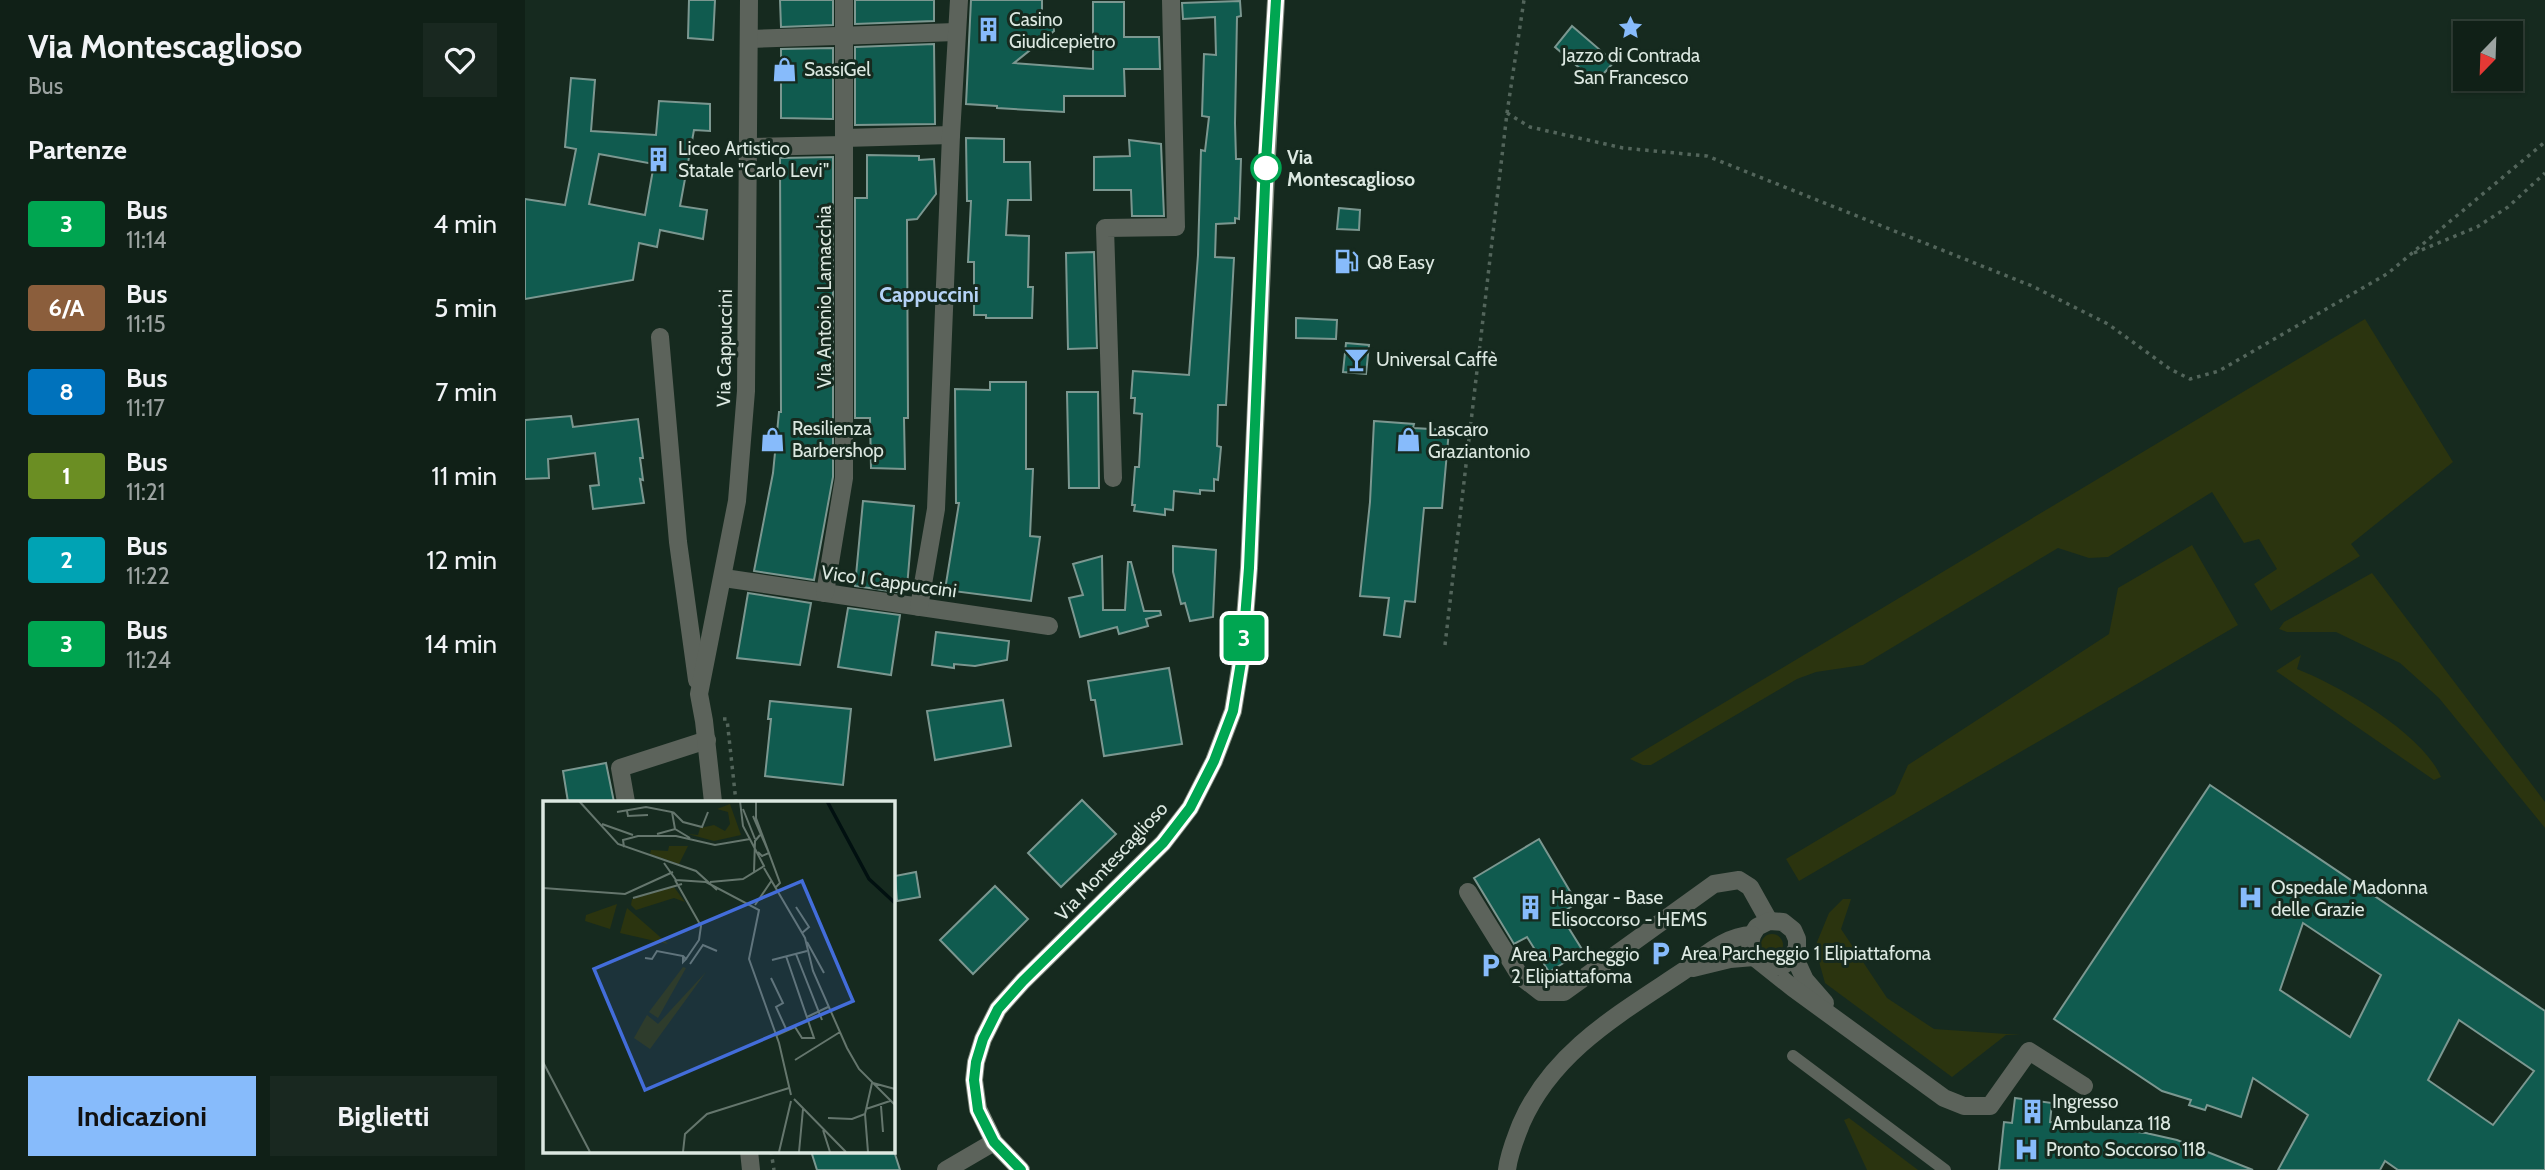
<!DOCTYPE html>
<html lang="it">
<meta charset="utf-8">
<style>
:root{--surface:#102017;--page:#192820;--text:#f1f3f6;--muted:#9ca3a1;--line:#303e36;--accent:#87bbfb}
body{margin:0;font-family:Cabin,sans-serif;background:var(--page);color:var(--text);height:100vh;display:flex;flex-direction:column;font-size:26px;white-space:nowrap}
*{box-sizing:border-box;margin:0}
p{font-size:23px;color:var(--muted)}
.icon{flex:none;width:38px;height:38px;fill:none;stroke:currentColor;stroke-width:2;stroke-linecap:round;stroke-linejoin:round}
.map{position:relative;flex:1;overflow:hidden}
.details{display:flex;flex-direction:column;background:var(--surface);width:525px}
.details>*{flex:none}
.badge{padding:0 14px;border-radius:5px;font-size:24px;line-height:46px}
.needle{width:46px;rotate:203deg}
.buttons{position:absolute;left:1928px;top:21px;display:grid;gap:14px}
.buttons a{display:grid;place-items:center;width:70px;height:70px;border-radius:0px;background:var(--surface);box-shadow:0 2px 5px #0004,0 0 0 2px var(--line);font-size:35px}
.map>.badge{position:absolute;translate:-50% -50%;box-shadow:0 0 0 4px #fff}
h2{padding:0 28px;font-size:26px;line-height:63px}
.round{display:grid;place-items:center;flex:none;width:74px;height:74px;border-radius:0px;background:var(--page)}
.headline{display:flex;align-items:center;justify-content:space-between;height:119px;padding:0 28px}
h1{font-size:33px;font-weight:700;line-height:52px}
.cta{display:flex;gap:14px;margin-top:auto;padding:14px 28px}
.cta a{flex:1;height:80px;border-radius:0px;background:var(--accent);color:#111;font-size:28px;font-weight:700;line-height:80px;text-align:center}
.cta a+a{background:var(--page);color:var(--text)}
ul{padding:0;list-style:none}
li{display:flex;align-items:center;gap:21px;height:84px;padding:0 28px}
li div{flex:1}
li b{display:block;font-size:26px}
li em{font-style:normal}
li .badge{min-width:77px;font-weight:700;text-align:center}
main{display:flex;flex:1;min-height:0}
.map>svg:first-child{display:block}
.green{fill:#2b340f}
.building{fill:#105b4f;stroke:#7b9790;stroke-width:2;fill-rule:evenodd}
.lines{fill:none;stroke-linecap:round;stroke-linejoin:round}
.path{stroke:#53655b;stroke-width:3.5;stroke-dasharray:3.5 5;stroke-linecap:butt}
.service{stroke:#5c635b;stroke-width:12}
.minor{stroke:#5c635b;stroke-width:18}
.secondary{stroke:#7b8579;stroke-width:18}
.line-casing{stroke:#fff;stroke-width:16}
.line{stroke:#00a651;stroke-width:10}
.stop-dot{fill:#fff;stroke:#00a651;stroke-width:3.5}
.labels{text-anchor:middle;stroke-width:6;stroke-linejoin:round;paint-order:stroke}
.poi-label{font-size:19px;fill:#dce8e1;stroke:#162a1f;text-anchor:start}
.stop-label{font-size:19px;font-weight:bold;fill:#dce8e1;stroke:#162a1f;text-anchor:start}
.street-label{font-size:19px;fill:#dce8e1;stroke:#162a1f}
.neighbourhood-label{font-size:21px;font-weight:bold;fill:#b5d2f6;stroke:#162a1f}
.inset-river{fill:none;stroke:#011010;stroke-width:3.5}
.inset-road{fill:none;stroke:#65766d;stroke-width:2}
.view{fill:#436dda;fill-opacity:0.15;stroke:#436dda;stroke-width:3.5}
.inset-edge{fill:none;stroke:#dce8e1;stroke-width:3.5}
</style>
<main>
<section class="details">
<div class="headline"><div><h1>Via Montescaglioso</h1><p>Bus</p></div><a class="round"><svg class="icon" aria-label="heart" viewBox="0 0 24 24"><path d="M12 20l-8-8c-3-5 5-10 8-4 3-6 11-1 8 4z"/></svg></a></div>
<h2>Partenze</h2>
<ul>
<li><span class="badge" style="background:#00a651;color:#fff">3</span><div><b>Bus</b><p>11:14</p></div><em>4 min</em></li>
<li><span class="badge" style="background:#8b5e3c;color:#fff">6/A</span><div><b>Bus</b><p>11:15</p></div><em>5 min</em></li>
<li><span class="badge" style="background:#0072bc;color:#fff">8</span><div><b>Bus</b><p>11:17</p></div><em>7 min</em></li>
<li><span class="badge" style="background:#6b8e23;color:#fff">1</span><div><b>Bus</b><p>11:21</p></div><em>11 min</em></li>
<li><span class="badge" style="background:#00a3b4;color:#fff">2</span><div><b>Bus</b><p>11:22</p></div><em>12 min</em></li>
<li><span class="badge" style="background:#00a651;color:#fff">3</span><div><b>Bus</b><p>11:24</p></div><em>14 min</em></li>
</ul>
<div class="cta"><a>Indicazioni</a><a>Biglietti</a></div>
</section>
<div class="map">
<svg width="2020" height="1170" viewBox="0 0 2020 1170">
<rect width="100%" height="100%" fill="#162a1f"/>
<g class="green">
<path d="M1840,319L1928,462L1826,544L1835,556L1746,611L1729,584L1752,569L1734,539L1719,543L1687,492L1583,557L1564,558L1533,548L1338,665L1291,672L1272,679L1126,765H1118L1105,759Z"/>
<path d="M1667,545L1713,625L1274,881L1261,859L1370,794L1383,765L1584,634L1593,588Z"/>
<path d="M1847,573L2020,802V828L1914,698L1875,663L1811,632H1762L1754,629L1759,622Z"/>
<path d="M1776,655L1772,669C1815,686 1897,733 1916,777L1909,780L1751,671Z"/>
<path d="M1318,899H1326L1316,929L1362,998L1409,1029L1496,1035H1481L1427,1077L1300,983L1290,947L1304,913Z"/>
<circle cx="1247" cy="945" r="11"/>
<path d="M1324,1118L1393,1170H1342L1319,1120Z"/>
</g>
<g class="building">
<path d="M164,0H190L188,40L163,38Z"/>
<path d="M255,0H308V25L256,27Z"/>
<path d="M330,0H409V21L330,24Z"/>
<path d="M446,0H517V16L528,17L529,31L489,63L568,69V2H599V37H634L635,69H599L600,96H539V112L472,108V106L441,104Z"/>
<path d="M715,1L716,16L712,17L710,123L711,159H716L714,219L710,218V223L691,224L690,257L709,258L701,405H693L692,446L696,447L693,480L689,479V491L675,490V494L649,491L648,510L640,509V515L609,511L610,505H607L610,467H614L617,414L609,413L610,398H606L608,371L664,375L673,255L676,150L680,151L684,117L677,116L679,54L691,55L690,17L658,19L657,3Z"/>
<path d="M1047,26L1089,62L1071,82L1030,47Z"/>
<path d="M409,44L410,124L330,125V47Z"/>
<path d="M308,48V119L256,118V49Z"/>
<path d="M46,78L70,80L66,131L131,135L134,101L185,104V131L169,130L155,206L182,210L178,239L135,230L132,247L114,243L108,280L0,299V199L40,205L51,149L40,147ZM74,154L129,164L120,215L64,204Z"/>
<path d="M441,138L479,139V162H505L506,200H483L481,235L504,236L503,287H508L507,318H461V315H449V262H443L446,201H442Z"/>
<path d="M604,140L636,144L639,216H607L606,190H569V157L605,156Z"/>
<path d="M342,155L394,156V160L409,159L411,194L392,219L382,220L383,418H379L380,469L346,468L345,418H330V198H342Z"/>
<path d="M308,157V477L289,580L229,571L248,473L254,412H256L255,158Z"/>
<path d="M814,208L835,210L834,230L812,229Z"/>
<path d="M569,252L572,348L543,349L541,253Z"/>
<path d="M771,318L812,320L811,339L771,338Z"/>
<path d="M821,343L844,345L841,374L818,372Z"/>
<path d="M465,382H501V469H508L505,536L515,537L506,601L420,590L434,503H431L430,389L465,390Z"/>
<path d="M542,392H573L574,488H544Z"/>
<path d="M46,416L48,427L113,419L118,458H115L118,480L115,479L119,503L68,509L65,486L74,485L70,453L23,459L24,478L0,479V420Z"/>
<path d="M849,421L889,424L888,428L924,430L917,508H899L890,602L880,601L875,637L859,635L864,598L835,596L845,502Z"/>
<path d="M338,501L389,506L382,587H380L379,593L330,586Z"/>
<path d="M648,546L691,550L688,617L665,621L660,603L656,604L648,572Z"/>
<path d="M577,556L578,610H600L603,562H606L619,611H635L636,615L621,619L623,626L594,634L592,627L555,637L544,598L558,595L548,564Z"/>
<path d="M223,593L286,603L275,665L212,658Z"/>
<path d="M323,608L375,615L366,675L313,667Z"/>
<path d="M411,632L484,641L482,660L450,666L429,664V668L407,665Z"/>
<path d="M644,668L657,744L579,756L570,700H566L563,681Z"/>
<path d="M478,700L486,746L410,760L402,711Z"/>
<path d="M245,701L326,709L318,785L240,776L246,719H243Z"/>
<path d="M81,763L89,802H43L38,771Z"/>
<path d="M1685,785L2020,1011V1170H1873L1860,1161L1855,1170H1753L1783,1115L1728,1078L1716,1117L1682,1105L1680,1110L1664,1105L1666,1100L1637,1091L1529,1019ZM1778,923L1856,975L1825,1037L1755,990ZM1934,1020L2009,1071L1968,1125L1903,1080Z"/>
<path d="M557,800L591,834L536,887L503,853Z"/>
<path d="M1014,839L1052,903L1035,914L1058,951L1024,972L1002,937L989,944L949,878Z"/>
<path d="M391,872L395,897L372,901L370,876Z"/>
<path d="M470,886L503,919L448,974L415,940Z"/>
<path d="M1490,1098L1527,1103L1525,1122L1621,1133L1652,1140L1728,1170H1474L1479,1122L1487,1123Z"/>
<path d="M286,1151H369L375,1170H292Z"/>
</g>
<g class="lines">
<g class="path">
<path d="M982,113L1005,127L1098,148L1182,156L1507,286L1583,324L1645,369L1665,379L1694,371L1862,274L2020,142"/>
<path d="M1889,253L1952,227L1983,207L2020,173"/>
<path d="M920,645L982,113L999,0"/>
<path d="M198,719H202L211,802"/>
<path d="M246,1151L249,1170"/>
</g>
<path class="service" d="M1268,1056L1420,1170"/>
<g class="minor">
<path d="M225,39L431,32"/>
<path d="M319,138L426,135"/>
<path d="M223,147L319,145"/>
<path d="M135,337L153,542L172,680"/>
<path d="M588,478L580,228L651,227L646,0"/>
<path d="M199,578L524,626"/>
<path d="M300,593L319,478V0"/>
<path d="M394,607L411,509L426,135L434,0"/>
<path d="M101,802L95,768L182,740"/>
<path d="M188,802L179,721L174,694L212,501L221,391L224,0"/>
<path d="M943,892L995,976L1016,992H1039L1189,884L1214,880L1225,887L1244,921"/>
<path d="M1269,956L1280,980L1300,1003"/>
<path d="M1244,967L1257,966L1263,962L1272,948V939L1268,930L1258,922L1244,921L1232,927L1227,935L1225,944L1229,957L1268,988L1419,1098L1439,1106H1465L1504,1051L1559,1086"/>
<path d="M1168,968L1205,959L1229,957"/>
<path d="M224,1151L226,1170"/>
<path d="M421,1170L469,1142"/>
<path d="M982,1170C984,1153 990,1140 996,1124C1027,1052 1094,1014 1157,972C1179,957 1199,936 1227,935"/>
</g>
<path class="secondary" d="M496,1170L469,1142L453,1109L449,1080L451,1062L458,1039L473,1009L498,981L638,843L665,808L689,761L708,711L717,655L724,568L741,173L751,0"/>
</g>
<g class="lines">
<defs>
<path id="line" d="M496,1170L469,1142L453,1110L449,1080L451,1062L458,1039L473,1009L498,981L638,843L665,808L689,761L708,711L717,656L724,568L741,162L751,0"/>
</defs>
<use href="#line" class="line-casing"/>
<use href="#line" class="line"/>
</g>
<defs>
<symbol id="sight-bare" viewBox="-9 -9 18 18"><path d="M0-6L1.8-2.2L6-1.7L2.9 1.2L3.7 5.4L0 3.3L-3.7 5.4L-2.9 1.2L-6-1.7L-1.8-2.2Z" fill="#87bbfb" stroke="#162a1f" stroke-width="2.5" paint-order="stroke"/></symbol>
<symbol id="building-bare" viewBox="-9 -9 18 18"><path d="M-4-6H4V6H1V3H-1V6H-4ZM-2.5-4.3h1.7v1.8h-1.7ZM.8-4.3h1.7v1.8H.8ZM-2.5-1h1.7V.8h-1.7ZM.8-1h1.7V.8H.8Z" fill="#87bbfb" stroke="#162a1f" stroke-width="2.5" paint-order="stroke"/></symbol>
<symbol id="shop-bare" viewBox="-9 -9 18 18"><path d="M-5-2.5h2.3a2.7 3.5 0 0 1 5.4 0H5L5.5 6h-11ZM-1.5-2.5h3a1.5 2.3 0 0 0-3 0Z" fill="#87bbfb" stroke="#162a1f" stroke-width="2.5" paint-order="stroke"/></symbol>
<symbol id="fuel-bare" viewBox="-9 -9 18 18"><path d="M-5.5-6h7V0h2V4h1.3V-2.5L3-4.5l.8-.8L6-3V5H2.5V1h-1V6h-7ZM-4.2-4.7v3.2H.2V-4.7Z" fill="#87bbfb" stroke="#162a1f" stroke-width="2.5" paint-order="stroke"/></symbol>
<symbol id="bar-bare" viewBox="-9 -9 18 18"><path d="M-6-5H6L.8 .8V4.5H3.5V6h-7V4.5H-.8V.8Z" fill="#87bbfb" stroke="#162a1f" stroke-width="2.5" paint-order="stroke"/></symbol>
<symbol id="hospital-bare" viewBox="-9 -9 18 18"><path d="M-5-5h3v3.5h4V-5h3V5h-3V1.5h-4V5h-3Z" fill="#87bbfb" stroke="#162a1f" stroke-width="2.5" paint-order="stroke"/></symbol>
<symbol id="parking-bare" viewBox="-9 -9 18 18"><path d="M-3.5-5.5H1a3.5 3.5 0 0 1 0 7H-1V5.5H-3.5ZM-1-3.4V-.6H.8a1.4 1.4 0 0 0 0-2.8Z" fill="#87bbfb" stroke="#162a1f" stroke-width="2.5" paint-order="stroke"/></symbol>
</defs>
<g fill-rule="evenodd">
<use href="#sight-bare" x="1088" y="10" width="35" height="35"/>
<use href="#building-bare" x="446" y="12" width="35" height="35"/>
<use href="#shop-bare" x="242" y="52" width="35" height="35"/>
<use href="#building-bare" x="116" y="142" width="35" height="35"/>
<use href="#fuel-bare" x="804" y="244" width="35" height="35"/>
<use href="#bar-bare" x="814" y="342" width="35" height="35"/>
<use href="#shop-bare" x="230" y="422" width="35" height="35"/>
<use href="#shop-bare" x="866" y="422" width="35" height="35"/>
<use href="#hospital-bare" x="1708" y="880" width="35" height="35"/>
<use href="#building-bare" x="988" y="890" width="35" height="35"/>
<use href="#parking-bare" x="1118" y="936" width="35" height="35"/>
<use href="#parking-bare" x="948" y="948" width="35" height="35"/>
<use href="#building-bare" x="1490" y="1094" width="35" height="35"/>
<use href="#hospital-bare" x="1484" y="1132" width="35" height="35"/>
</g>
<circle class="stop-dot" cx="741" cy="168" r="14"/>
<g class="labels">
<g class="poi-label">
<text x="484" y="26">Casino<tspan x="484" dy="22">Giudicepietro</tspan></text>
<text x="1106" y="62" text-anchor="middle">Jazzo di Contrada<tspan x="1106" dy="22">San Francesco</tspan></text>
<text x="279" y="76">SassiGel</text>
<text x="153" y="155">Liceo Artistico<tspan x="153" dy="22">Statale "Carlo Levi"</tspan></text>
<text x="842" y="269">Q8 Easy</text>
<text x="851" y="366">Universal Caffè</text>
<text x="267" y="435">Resilienza<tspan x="267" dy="22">Barbershop</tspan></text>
<text x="903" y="436">Lascaro<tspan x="903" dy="22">Graziantonio</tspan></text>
<text x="1746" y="894">Ospedale Madonna<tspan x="1746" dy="22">delle Grazie</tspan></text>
<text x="1026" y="904">Hangar - Base<tspan x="1026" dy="22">Elisoccorso - HEMS</tspan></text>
<text x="1156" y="960">Area Parcheggio 1 Elipiattafoma</text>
<text x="986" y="961">Area Parcheggio<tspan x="986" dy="22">2 Elipiattafoma</tspan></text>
<text x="1527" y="1108">Ingresso<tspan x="1527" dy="22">Ambulanza 118</tspan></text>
<text x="1521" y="1156">Pronto Soccorso 118</text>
</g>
<g class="stop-label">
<text x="762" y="164">Via<tspan x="762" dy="22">Montescaglioso</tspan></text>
</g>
<g class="street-label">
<text transform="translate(299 297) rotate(-90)" y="7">Via Antonio Lamacchia</text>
<text transform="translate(199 348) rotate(-89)" y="7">Via Cappuccini</text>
<text transform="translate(364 581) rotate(8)" y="7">Vico I Cappuccini</text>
<text transform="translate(586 861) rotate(-47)" y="7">Via Montescaglioso</text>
</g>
<g class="neighbourhood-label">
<text x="404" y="302">Cappuccini</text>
</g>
</g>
<g transform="translate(18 801)">
<rect width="352" height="352" fill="#162a1f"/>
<path d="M187,3L198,34L171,40L145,33L155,34L157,27L171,24L182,30L187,23L185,11L174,8ZM126,45H145L136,63L107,53L108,49L125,50ZM131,86L142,101L131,97L93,109L88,104L89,98ZM74,103L67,128L42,120L43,114ZM84,107L124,142L125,143L77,132ZM140,166L143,167L115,217L106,211ZM163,171L107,248L91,237L104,214L115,223Z" fill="#2b340f"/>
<path class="inset-river" d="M284,0L326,78L352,102"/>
<path class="inset-road" d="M36,0L75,43L153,70L174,89M213,0V17L237,82L233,86M200,8L212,38M84,10L85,15L105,14M74,11L103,6L129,11L132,28M130,11L140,21L159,26L165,11M210,15L226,52L219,55L215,51M59,23L90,34M114,33L132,28L147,37M81,46L80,39L95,35H133L172,44L207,38M121,62L133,79L163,81L216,109L206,158L236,242L248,294M221,67L262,137L270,170L304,247L316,268L352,304M211,71L212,40L217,34M132,79L158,125L156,139L143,158M167,81L200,78L221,65L200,25L197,0M0,87L82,93L130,71M90,97L139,83M212,104L229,79M253,106L266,126L259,132M264,141L281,172M253,153L279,219M102,157L109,158L114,150L140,155V161L143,158L140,155M229,159L264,150M147,163L160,144L174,150M228,177L240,202L233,206L244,230M264,216L285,206M234,234L252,226L259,237H271L243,155M252,259L297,231M0,261L47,351M330,282L352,288M251,298L303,351M338,305L340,331M323,308L347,300M285,317L309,318L322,313M280,329L287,351M140,351L142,333L164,313L246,287M236,351L248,300M256,351L260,308M325,351L322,313L329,282"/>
<path class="view" d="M259,80L310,200L102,289L51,168Z"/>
<rect width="352" height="352" class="inset-edge"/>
</g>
</svg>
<div class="buttons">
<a><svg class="needle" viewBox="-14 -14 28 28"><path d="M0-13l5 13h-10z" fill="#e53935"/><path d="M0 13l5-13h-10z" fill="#9ca3a1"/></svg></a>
</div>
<b class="badge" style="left:719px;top:638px;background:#00a651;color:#fff">3</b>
</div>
</main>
